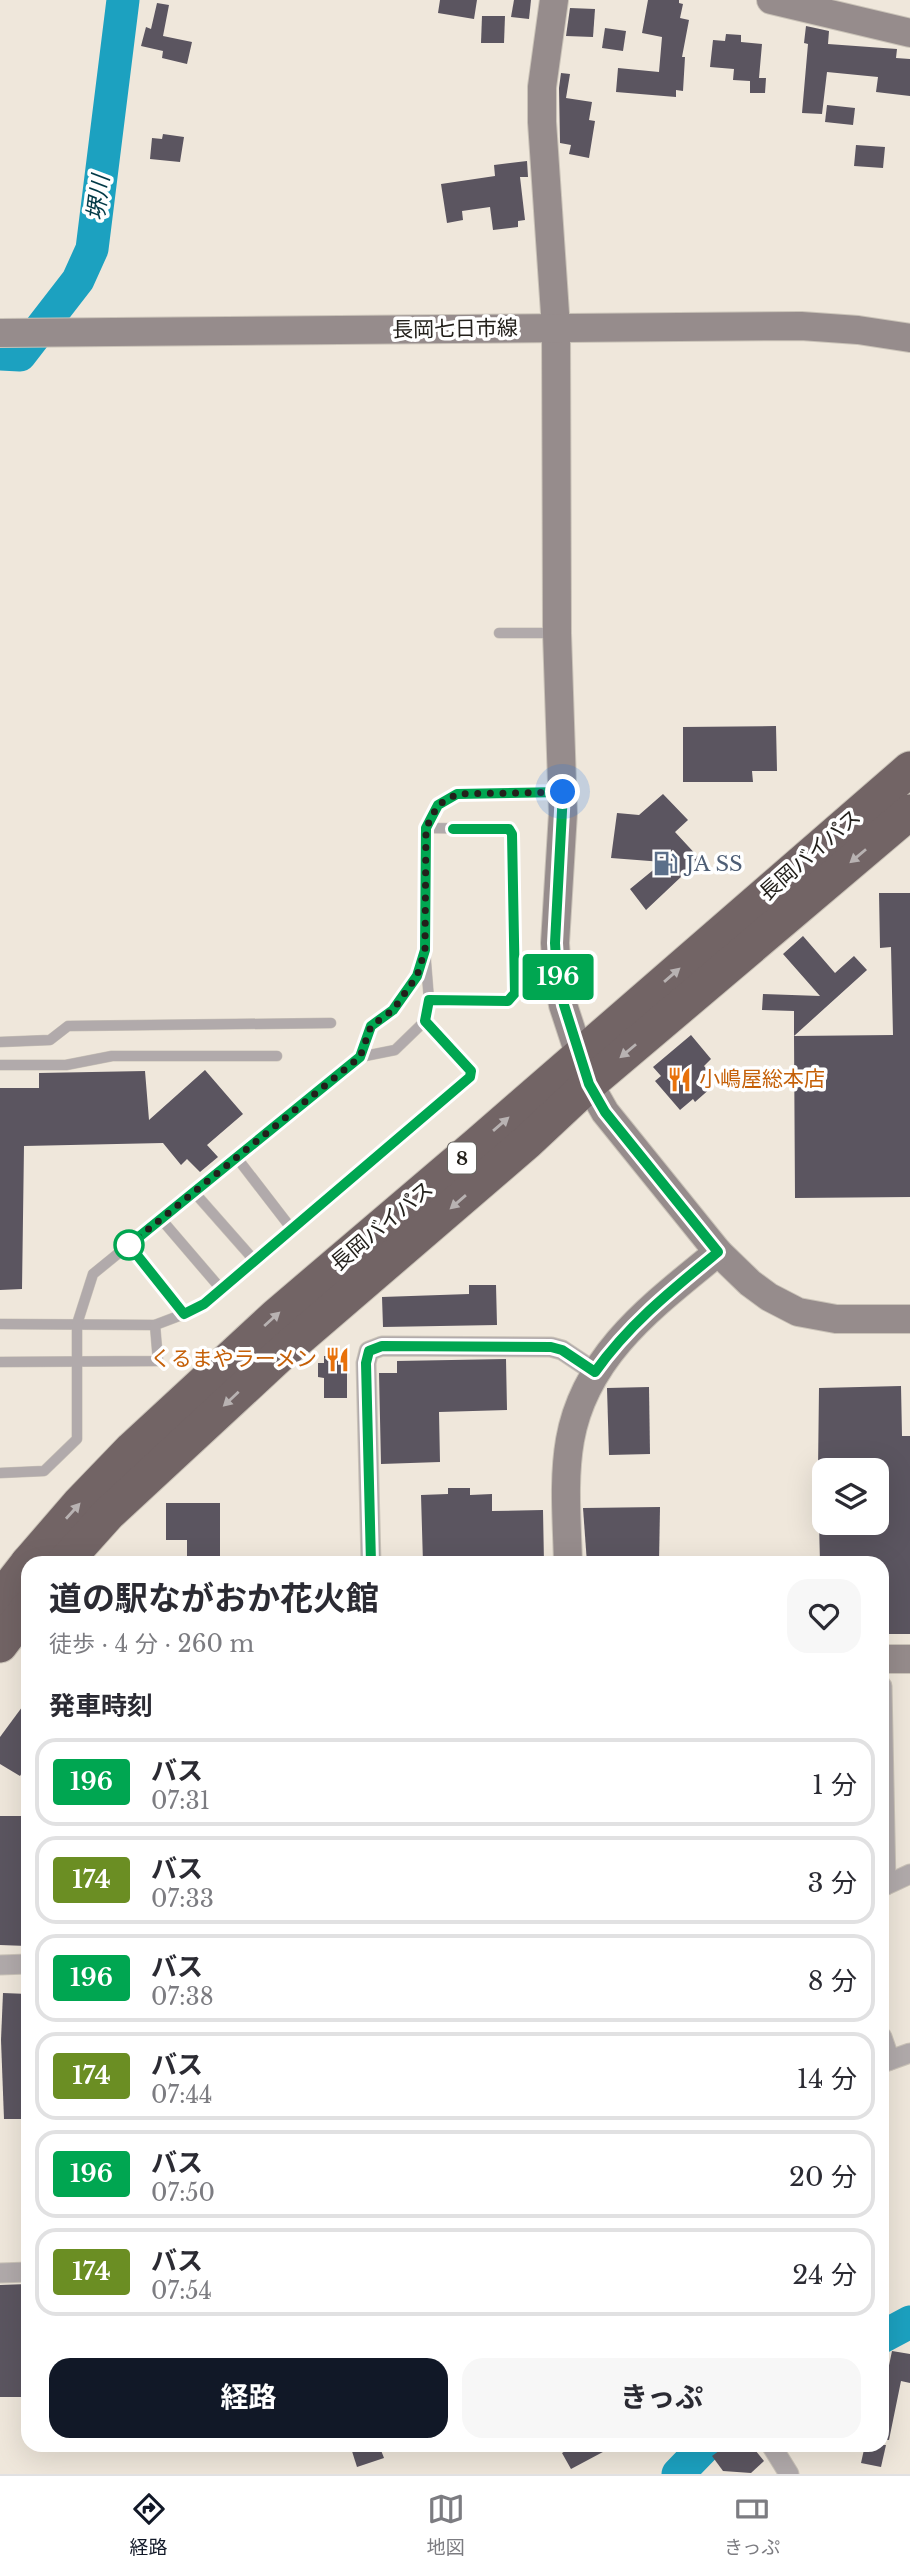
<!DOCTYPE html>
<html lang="ja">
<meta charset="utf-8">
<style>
:root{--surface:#fff;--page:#f7f7f7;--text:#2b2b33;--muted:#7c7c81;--line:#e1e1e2;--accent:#111827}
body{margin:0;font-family:"Libre Baskerville","Noto Sans JP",serif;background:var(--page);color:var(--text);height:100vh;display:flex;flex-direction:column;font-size:26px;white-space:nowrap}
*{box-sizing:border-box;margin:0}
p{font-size:23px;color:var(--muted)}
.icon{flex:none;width:38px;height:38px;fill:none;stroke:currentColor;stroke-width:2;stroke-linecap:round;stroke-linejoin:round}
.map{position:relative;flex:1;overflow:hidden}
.side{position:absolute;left:21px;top:1556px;width:868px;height:896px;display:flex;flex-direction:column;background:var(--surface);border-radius:21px;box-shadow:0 7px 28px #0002}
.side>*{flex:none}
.badge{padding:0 14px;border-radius:5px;font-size:24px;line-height:46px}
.fabs{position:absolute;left:812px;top:1458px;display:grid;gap:14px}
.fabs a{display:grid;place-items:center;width:77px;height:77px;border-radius:14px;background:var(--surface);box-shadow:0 7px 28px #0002;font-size:35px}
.you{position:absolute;width:35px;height:35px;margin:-18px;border:5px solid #fff;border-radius:50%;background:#1a73e8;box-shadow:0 0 0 10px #1a73e833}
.map>.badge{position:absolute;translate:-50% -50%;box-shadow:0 0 0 4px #fff}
h2{padding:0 28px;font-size:26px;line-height:63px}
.round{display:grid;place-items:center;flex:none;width:74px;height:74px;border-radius:21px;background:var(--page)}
.headline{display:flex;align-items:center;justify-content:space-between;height:119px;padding:0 28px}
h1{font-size:33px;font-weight:700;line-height:52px}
.button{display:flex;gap:14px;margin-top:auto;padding:14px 28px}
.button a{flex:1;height:80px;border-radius:21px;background:var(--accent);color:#fff;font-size:28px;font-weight:700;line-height:80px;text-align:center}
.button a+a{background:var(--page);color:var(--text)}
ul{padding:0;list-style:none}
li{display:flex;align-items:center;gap:21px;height:88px;margin:0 14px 10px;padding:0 14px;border:4px solid var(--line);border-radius:21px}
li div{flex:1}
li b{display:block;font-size:26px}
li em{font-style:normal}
li .badge{min-width:77px;font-weight:700;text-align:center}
.menu{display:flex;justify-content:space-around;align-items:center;height:98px;border-top:2px solid var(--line);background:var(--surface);font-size:19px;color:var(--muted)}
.menu a{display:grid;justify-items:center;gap:4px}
.menu .on{color:var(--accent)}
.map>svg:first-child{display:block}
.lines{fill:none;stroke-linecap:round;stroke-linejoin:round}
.river{stroke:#1ca1c0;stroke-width:33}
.building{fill:#5b5560}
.lane-casing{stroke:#cac3b8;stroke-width:11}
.street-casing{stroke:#cac3b8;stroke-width:21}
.secondary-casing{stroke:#cac3b8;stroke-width:30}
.highway-casing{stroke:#cac3b8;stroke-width:37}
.lane{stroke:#b1aaab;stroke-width:10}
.street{stroke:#b1aaab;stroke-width:19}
.secondary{stroke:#968c8c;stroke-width:28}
.highway{stroke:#726465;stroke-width:35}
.oneway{fill:#b8b2b2}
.line-casing{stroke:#fff;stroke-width:16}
.line{stroke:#00a651;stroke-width:10}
.walk{stroke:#23201b;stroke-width:7;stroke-dasharray:0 12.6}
.stop-dot{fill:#fff;stroke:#00a651;stroke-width:3.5}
.labels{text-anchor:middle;stroke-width:7;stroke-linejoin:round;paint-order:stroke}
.shield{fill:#fff;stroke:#65635f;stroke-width:2}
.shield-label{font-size:19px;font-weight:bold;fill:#23201b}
.street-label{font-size:21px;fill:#23201b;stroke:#fff}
.service-label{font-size:21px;fill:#4e5e75;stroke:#fff;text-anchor:start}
.food-label{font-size:21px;fill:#c56008;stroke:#fff;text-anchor:start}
.water-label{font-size:23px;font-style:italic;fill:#023a47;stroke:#fff}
</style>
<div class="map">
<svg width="910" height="2474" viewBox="0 0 910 2474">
<rect width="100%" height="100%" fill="#efe7db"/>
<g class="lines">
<g class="river">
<path d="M0,354L20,355L78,280L92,249L123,0"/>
<path d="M882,2337L910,2322"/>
<path d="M678,2474L706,2445"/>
</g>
</g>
<g class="building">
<path d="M440,0H477L474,19L438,13Z"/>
<path d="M514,0H531L529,19L511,17Z"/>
<path d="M648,0H679V3L683,4L680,18L689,20L682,57H685L683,91L676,90V97L616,92L618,68L659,72L662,37L642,33Z"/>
<path d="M157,3L169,5L163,36L192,42L187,64L162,58L163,51L141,46L146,27L151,29Z"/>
<path d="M570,8L595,9L593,37L566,36Z"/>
<path d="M482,16H505L504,43H481Z"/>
<path d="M806,26L829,31L828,44L897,49L896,58L910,59V96L876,92L878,77L827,72L822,114L802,113L808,44L804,43Z"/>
<path d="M605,28L626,31L623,51L602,48Z"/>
<path d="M726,34L741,35V42L762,44L759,78H766L765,93H750V81L733,80L734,69L710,67L713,40L725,41Z"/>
<path d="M561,73L570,74L566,98L592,102L589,120L595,121L589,158L569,154L571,145L560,143L559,88Z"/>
<path d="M827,105L855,108L853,125L825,122Z"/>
<path d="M163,134L184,137L180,162L150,159L152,138L162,139Z"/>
<path d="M856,145L885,147L883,168L854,166Z"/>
<path d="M527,161L528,177H520L525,220L518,221V227L493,230L490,207L462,211L463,220L447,223L441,184L495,176L494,165Z"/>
<path d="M776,726L777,771H752L753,782H683V727Z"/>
<path d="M663,794L688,820L675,832L700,859L646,910L630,889L663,862L611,858L617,813L639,815Z"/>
<path d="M879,893H910V1197L795,1198L794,1036L893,1035L891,947L880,948Z"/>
<path d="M803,936L835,973L854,956L867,970L794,1036V1011L762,1010L763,994L820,996L783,954Z"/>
<path d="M691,1035L711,1059L704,1066L714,1078L708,1083L712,1087L695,1102L693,1099L680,1110L655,1081L661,1076L653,1067Z"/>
<path d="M205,1070L243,1114L207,1145L218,1157L200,1172L187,1159L181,1165L163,1143L24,1146L22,1289L0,1290V1088H39V1073L145,1071L149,1120Z"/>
<path d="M469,1285H496L497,1325L383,1327L382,1297L469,1294Z"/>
<path d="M324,1356H347V1398H324V1378L318,1377V1363H324Z"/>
<path d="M506,1359L507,1410L439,1412L440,1462L381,1464L379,1373H397V1361Z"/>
<path d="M901,1386L902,1436H910V1634H882V1563H820L819,1522H877V1470H818L819,1388Z"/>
<path d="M649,1387L650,1454L609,1455L607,1388Z"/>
<path d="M448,1488H470V1495L492,1494V1511L543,1510L544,1563H423L421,1495L448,1494Z"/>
<path d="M166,1503H220V1563H187V1540H166Z"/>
<path d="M660,1507L659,1563H587L583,1508Z"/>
<path d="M28,1699V1763L20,1776L0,1764V1737Z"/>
<path d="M0,1816H28L27,1946L0,1945Z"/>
<path d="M3,1993L28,1994V2119H4L1,2040Z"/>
<path d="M28,2284V2397H0V2285Z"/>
<path d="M892,2351L910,2354V2383L901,2381L889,2440L882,2439V2374L887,2375Z"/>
<path d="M350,2445H379L384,2458L357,2467Z"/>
<path d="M575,2445H616L571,2469L562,2453Z"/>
<path d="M727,2445H751L764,2461L751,2473L723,2471L712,2456Z"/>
<path d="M865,2445H886L881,2467L861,2463Z"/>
</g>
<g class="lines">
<defs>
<g id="lane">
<path d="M499,633H556"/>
<path d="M426,828L509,829L512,834L515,993L508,1001L429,1000"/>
<path d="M0,1042L50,1040L68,1026L331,1023"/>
<path d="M360,1057L371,1026L393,1010L417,976L423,956"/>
<path d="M0,1065H66L112,1056H277"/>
<path d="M237,1158L291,1228"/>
<path d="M194,1192L254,1260"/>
<path d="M161,1219L221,1289"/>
<path d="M129,1245L184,1314"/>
<path d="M0,1324L155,1325L184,1314L204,1304L470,1077L471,1071L425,1021"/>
<path d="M0,1362L158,1361L155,1325"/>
<path d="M0,1473L44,1471L77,1439V1324L93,1274L360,1057L395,1050L425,1021L429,1000L425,950L426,828L438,805L457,794L562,792"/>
</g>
<g id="street">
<path d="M371,1563L366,1363L369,1351L382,1346L551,1347L562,1350L595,1372"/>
<path d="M882,1686L886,1885"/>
<path d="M882,1887L910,1874"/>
<path d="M0,1965L28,1964"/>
<path d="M882,2037L890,2060"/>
<path d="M882,2063L910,2053"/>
<path d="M0,2273L28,2272"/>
<path d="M771,2445L789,2474"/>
</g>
<g id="secondary">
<path d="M554,0L542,87V122L556,328L557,633L563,813L555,943L557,973L563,1005L589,1084L605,1112L718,1252L750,1283L769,1297L798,1312L836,1319H910"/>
<path d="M771,0L910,33"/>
<path d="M0,333L801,326L858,330L910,338"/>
<path d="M568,1563C567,1522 563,1480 570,1440C585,1354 655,1304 718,1252"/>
<path d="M882,1659H910"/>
</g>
<g id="highway">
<path d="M28,1563L79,1504L132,1449L276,1316L478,1144L910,769"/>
<path d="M64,1563L108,1514L284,1351L527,1142L589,1084L910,812"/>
<path d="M0,1599L28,1563"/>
<path d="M0,1645L28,1608"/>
</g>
</defs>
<use href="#lane" class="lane-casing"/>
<use href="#street" class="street-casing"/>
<use href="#secondary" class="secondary-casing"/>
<use href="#highway" class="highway-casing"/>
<use href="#lane" class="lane"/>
<use href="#street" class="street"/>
<use href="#secondary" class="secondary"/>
<use href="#highway" class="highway"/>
</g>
<defs><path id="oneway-solid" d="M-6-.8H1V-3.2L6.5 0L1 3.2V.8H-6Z" transform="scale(1.75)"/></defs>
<g class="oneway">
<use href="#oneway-solid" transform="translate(858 856) rotate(140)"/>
<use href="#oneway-solid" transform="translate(672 975) rotate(-41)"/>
<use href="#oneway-solid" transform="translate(628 1051) rotate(140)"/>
<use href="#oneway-solid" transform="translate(501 1124) rotate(-41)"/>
<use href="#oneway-solid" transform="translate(458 1202) rotate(139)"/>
<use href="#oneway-solid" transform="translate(272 1319) rotate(-42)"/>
<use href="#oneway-solid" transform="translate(231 1399) rotate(137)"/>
<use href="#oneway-solid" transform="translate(73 1511) rotate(-48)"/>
</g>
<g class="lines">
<defs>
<path id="line" d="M371,1563L366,1363L369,1351L382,1346L551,1347L562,1350L595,1372C629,1324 673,1289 718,1252L605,1112L589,1084L564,1005L557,974L555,943L563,792L457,794L438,805L426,828L425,950L417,976L393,1010L371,1026L360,1057L129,1245L184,1314L204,1304L470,1077L471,1071L425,1021L429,1000L508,1001L515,993L512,834L509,829H453"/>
</defs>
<use href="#line" class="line-casing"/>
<use href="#line" class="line"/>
<path class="walk" d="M129,1245L360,1057L371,1026L393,1010L417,976L425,950L426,828L438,805L457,794L563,792"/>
</g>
<defs>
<symbol id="fuel-bare" viewBox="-9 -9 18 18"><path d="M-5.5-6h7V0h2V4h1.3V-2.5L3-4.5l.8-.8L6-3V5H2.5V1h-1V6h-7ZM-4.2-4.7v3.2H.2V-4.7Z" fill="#5c6f8a" stroke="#fff" stroke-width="2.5" paint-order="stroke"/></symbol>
<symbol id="restaurant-bare" viewBox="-9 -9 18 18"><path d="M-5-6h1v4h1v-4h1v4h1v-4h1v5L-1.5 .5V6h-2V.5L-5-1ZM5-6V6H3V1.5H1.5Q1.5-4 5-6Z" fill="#e8710a" stroke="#fff" stroke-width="2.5" paint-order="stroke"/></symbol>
</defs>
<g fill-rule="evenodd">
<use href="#fuel-bare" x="648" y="846" width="35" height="35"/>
<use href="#restaurant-bare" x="662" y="1062" width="35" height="35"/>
<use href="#restaurant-bare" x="320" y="1342" width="35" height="35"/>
</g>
<circle class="stop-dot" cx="129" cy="1245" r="14"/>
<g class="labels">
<rect class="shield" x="448" y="1142.5" width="28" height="31" rx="5"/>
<g class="shield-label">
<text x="462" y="1165">8</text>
</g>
<g class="street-label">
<text transform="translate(455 329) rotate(-1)" y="7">長岡七日市線</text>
<text transform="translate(810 855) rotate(-41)" y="7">長岡バイパス</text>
<text transform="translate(382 1226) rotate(-40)" y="7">長岡バイパス</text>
</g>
<g class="service-label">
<text x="686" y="871">JA SS</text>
</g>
<g class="food-label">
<text x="699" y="1086">小嶋屋総本店</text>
<text x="317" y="1366" text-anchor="end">くるまやラーメン</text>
</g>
<g class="water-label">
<text transform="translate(98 198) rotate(-83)" y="8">堺川</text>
</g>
</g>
</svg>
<div class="fabs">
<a><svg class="icon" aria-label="layers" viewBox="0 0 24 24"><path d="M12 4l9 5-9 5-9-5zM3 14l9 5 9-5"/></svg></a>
</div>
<div class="you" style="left:563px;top:792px"></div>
<b class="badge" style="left:558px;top:977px;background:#00a651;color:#fff">196</b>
<section class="side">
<div class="headline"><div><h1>道の駅ながおか花火館</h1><p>徒歩 · 4 分 · 260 m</p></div><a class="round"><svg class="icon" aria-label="heart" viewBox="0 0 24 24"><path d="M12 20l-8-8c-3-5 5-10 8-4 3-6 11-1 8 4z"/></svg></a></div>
<h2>発車時刻</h2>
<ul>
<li><span class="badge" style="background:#00a651;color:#fff">196</span><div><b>バス</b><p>07:31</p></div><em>1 分</em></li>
<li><span class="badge" style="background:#6b8e23;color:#fff">174</span><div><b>バス</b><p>07:33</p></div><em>3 分</em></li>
<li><span class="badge" style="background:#00a651;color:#fff">196</span><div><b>バス</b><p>07:38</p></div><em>8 分</em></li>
<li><span class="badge" style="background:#6b8e23;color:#fff">174</span><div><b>バス</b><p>07:44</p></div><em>14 分</em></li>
<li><span class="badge" style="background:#00a651;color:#fff">196</span><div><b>バス</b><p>07:50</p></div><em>20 分</em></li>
<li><span class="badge" style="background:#6b8e23;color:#fff">174</span><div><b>バス</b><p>07:54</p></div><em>24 分</em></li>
</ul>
<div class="button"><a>経路</a><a>きっぷ</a></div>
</section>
</div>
<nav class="menu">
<a class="on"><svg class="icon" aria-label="directions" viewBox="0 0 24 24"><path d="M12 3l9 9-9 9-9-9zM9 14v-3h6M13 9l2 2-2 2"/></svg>経路</a>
<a><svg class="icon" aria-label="map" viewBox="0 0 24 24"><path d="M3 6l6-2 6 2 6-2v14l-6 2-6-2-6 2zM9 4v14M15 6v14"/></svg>地図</a>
<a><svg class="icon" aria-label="tickets" viewBox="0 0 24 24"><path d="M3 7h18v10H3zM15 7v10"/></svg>きっぷ</a>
</nav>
